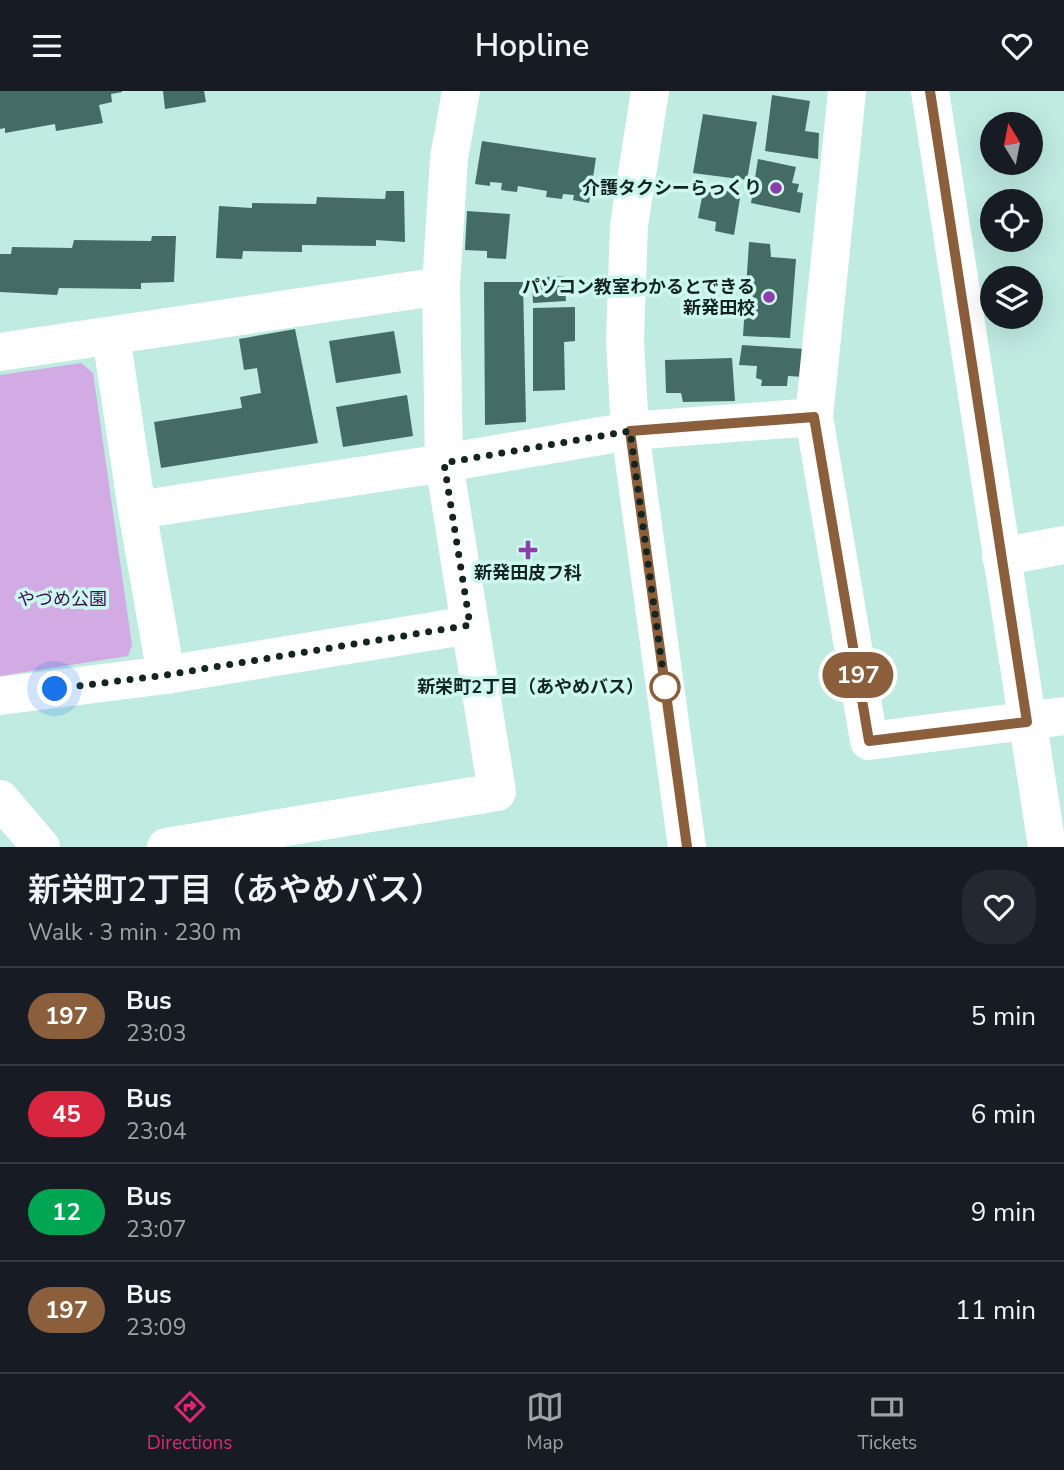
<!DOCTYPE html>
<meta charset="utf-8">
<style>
:root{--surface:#171b24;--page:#242831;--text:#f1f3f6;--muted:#9ea1a6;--line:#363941;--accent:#db2777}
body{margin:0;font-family:"Nunito Sans","Noto Sans JP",sans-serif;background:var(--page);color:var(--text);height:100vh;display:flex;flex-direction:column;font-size:26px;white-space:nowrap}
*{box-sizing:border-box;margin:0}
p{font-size:23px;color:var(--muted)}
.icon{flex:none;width:38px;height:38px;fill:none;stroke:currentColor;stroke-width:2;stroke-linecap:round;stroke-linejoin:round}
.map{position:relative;height:756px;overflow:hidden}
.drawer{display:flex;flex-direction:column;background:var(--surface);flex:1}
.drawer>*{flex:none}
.badge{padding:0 14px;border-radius:23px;font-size:24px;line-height:46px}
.needle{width:46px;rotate:350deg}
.buttons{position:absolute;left:980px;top:21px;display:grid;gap:14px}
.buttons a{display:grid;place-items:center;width:63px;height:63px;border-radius:50%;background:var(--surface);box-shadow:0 7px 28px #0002;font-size:35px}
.you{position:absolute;width:35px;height:35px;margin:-18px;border:5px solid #fff;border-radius:50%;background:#1a73e8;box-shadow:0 0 0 10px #1a73e833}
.map>.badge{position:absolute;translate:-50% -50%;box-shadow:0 0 0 4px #fff}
.round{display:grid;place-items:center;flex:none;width:74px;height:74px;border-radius:28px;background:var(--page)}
.headline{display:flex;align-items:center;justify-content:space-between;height:119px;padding:0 28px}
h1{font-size:33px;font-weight:600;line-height:52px}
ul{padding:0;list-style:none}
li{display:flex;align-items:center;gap:21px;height:98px;padding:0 28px;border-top:2px solid var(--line)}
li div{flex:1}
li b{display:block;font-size:26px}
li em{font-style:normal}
li .badge{min-width:77px;font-weight:700;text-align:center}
header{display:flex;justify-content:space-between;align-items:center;height:91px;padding:0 28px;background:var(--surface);font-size:32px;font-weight:600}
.tabs{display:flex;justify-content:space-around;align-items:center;height:98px;border-top:2px solid var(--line);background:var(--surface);font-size:19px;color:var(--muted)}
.tabs a{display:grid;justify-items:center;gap:4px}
.tabs .active{color:var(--accent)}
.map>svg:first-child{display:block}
.green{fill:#d2abe4}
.building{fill:#446c64}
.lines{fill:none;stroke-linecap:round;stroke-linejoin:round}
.minor{stroke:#fff;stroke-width:38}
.line-casing{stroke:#fff;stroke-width:16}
.line{stroke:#8b5e3c;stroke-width:10}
.walk{stroke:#142421;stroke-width:7;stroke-dasharray:0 12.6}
.poi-dot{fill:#8d3dac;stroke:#ccf8ee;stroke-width:2.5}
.stop-dot{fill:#fff;stroke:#8b5e3c;stroke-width:3.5}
.labels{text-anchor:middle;stroke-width:7;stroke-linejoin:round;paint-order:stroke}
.poi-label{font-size:18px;font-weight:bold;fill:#142421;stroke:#ccf8ee;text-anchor:end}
.park-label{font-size:18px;fill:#400e52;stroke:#ccf8ee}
.stop-label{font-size:18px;font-weight:bold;fill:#142421;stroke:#ccf8ee;text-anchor:end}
</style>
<header><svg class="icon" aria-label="menu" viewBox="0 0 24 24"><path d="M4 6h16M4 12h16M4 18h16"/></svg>Hopline<svg class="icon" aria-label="heart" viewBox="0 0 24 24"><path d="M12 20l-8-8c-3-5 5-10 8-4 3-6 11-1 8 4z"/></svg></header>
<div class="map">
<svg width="1064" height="756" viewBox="0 0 1064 756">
<rect width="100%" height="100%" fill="#bfebe1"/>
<path class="green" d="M81,272L93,282L132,554L128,565L0,585V284Z"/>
<g class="building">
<path d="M0,0H122V1L111,3L112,11L99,14L103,32L56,40L55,33L5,42V37L0,38Z"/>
<path d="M163,0H204L206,11L165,18Z"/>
<path d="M772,4L810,10L805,40L819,42L818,68L765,60Z"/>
<path d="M703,23L757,31L747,89L693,82Z"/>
<path d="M482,50L596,67L589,112L573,109L574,104L563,103L562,108L546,106L547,100L518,95L517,101L501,99L502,92L490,91V95L475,93Z"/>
<path d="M758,68L796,76L792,92L799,93L797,101L803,102L800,122L751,112Z"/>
<path d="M697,94L741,101L734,144L715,140L716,131L698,127L702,106L694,104Z"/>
<path d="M386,100H404L405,151L376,149V155L302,154V161L243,160L242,168L216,167L219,115L252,117V112L316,113L317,106L385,108Z"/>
<path d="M467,120L510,123L506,168L487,167V160L465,159Z"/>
<path d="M152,145H176L174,191L141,192V198L59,197L57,204L0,201V163H11L12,156L72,157L74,149L151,150Z"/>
<path d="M749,151L770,153L771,166L796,168L790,247L743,245Z"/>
<path d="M564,185L566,210L533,212L532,187Z"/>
<path d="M484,191H523L526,331L485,334Z"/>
<path d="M575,216V250L564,251L565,299L533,300V217Z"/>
<path d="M295,238L318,352L161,377L154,331L242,317L240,306L261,302L257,277L244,279L239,248Z"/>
<path d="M394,240L401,282L336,292L329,250Z"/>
<path d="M742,254L805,258L804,286L788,285L787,295H761L762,289L756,287L757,275L739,274Z"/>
<path d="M732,267L735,310L683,311L681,302H666L665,269Z"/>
<path d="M407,304L413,345L343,356L336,316Z"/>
</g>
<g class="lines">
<g class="minor">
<path d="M650,0L629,134L625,249L630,340L687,756"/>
<path d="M847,0L814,326L869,650L1064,625"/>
<path d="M930,0L1047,756"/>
<path d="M111,245L137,419L166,584"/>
<path d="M0,261L441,195"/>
<path d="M137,419L444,372L630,340L814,326"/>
<path d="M1001,466L1064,454"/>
<path d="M0,605L166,584L470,534"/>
<path d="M0,708L41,756"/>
<path d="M166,756L497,701L444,372L441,195L449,67L461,0"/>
</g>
</g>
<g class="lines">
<defs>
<path id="line" d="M687,756L630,340L814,326L869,650L1027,631L930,0"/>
</defs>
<use href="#line" class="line-casing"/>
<use href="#line" class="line"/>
<path class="walk" d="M55,598L166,584L470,534L444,372L630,340L665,596"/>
</g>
<g class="poi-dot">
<circle cx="776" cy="97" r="7"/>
<circle cx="769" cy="206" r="7"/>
<path d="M524.5 448.5h7v7h7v7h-7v7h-7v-7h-7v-7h7z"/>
</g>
<circle class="stop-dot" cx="665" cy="596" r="14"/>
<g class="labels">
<g class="poi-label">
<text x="762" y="103">介護タクシーらっくり</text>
<text x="755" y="202">パソコン教室わかるとできる<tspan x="755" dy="21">新発田校</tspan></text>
<text x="528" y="488" text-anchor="middle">新発田皮フ科</text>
</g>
<g class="park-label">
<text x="62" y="514">やづめ公園</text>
</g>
<g class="stop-label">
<text x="644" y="602">新栄町2丁目（あやめバス）</text>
</g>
</g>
</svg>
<div class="buttons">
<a><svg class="needle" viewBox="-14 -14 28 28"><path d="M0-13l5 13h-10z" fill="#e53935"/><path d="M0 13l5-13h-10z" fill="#9ea1a6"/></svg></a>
<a><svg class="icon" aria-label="locate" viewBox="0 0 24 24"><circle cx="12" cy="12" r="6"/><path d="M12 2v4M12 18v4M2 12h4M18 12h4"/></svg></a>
<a><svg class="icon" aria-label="layers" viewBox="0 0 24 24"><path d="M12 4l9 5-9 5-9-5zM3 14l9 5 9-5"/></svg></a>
</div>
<div class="you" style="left:55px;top:598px"></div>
<b class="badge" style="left:858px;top:584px;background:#8b5e3c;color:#fff">197</b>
</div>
<section class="drawer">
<div class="headline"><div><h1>新栄町2丁目（あやめバス）</h1><p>Walk · 3 min · 230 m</p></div><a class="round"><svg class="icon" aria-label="heart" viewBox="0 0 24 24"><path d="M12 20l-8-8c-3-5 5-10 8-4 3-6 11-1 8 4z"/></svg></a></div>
<ul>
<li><span class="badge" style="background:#8b5e3c;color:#fff">197</span><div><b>Bus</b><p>23:03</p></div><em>5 min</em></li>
<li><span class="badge" style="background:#d7263d;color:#fff">45</span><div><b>Bus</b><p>23:04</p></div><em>6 min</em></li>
<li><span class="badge" style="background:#00a651;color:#fff">12</span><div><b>Bus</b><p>23:07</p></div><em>9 min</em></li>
<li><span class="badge" style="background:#8b5e3c;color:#fff">197</span><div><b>Bus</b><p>23:09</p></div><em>11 min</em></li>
</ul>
</section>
<nav class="tabs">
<a class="active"><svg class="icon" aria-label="directions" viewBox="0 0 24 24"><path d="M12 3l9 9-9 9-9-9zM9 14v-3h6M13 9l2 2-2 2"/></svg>Directions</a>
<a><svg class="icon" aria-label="map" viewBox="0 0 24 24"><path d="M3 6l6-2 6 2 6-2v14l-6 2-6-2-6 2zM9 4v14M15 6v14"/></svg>Map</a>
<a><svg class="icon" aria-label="tickets" viewBox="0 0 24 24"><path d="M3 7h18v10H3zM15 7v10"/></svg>Tickets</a>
</nav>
